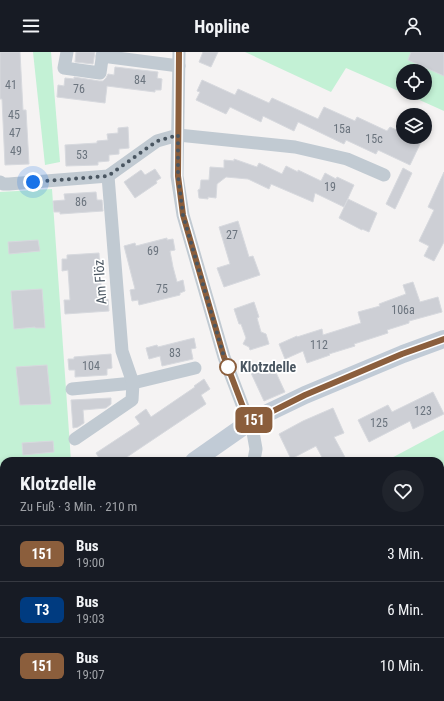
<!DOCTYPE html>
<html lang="de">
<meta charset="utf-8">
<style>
:root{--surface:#171b24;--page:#20242c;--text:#f1f3f6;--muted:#9ea1a6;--line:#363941}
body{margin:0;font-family:"Roboto Condensed",sans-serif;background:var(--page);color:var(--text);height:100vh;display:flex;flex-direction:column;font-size:15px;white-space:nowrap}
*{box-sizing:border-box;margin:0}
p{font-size:13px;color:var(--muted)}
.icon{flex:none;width:22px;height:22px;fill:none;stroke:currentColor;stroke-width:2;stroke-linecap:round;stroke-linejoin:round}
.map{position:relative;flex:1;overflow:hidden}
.sheet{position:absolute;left:0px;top:405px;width:444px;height:244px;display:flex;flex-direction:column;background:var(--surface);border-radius:12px 12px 0 0;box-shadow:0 2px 6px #0003}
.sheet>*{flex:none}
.badge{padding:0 8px;border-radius:6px;font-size:14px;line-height:26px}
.controls{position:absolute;left:396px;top:12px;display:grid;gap:8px}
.controls a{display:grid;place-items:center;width:36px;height:36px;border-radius:50%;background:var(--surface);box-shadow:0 2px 6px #0003;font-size:20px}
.you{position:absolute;width:20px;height:20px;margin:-10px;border:3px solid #fff;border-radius:50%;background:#1a73e8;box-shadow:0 0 0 6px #1a73e833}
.map>.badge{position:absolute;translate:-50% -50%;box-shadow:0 0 0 2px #fff}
.round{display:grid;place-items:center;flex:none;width:42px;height:42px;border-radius:21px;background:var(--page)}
.summary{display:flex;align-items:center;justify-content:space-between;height:68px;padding:0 20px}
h1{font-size:19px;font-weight:700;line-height:30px}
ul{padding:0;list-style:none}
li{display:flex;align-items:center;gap:12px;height:56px;padding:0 20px;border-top:1px solid var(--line)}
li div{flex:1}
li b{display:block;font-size:15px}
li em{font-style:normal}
li .badge{min-width:44px;font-weight:700;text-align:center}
header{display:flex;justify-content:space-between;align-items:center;height:52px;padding:0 20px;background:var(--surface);font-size:18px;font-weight:700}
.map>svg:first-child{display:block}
.green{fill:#c3f1d5}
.building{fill:#cdcfd5;stroke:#d7d9de}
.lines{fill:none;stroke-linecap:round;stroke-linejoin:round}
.minor{stroke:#c1cad2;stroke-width:13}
.secondary{stroke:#c1cbd6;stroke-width:18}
.line-casing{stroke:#fff;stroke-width:9}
.line{stroke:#8b5e3c;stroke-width:6}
.walk{stroke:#4a5661;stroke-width:4;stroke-dasharray:0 7.2}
.stop-dot{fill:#fff;stroke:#8b5e3c;stroke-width:2}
.labels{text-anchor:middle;stroke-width:3.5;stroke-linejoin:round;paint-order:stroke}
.number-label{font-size:12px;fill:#6b747e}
.street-label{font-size:14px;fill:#4a5661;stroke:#fff}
.stop-label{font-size:14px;font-weight:bold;fill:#4a5661;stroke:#fff;text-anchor:start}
</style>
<header><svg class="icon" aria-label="menu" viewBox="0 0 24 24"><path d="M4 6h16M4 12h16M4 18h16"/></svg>Hopline<svg class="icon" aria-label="person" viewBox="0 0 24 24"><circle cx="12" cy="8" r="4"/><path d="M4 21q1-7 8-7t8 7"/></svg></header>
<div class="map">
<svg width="444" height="649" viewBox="0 0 444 649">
<rect width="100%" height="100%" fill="#f5f3f3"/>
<g class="green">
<path d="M33,0H51L60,110L45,113Z"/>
<path d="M245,0H444V59L404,41H425V19H403V41L346,16L331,40Z"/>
<path d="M52,137L71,409H4V503L0,504V140Z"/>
<path d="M444,378V481L440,482V409H386Z"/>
<path d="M102,645H143L137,649H97Z"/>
</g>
<g class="building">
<path d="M0,0H20L23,58H26L29,112L5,113L2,47H0Z"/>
<path d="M76,0H95L93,12L75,10Z"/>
<path d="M203,0H218L211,15L199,10Z"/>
<path d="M411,0H444V24L408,8Z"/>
<path d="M115,15L158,20L157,26L162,27L161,38H155V40L107,34L105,51L57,45L58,33L64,34L65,26L74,27V25L99,29H103L106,26L108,22L114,23Z"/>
<path d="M202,28L235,43L238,37L269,51L272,46L318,67L324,55L355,69L357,65L387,79L390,75L403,81V85H411L421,90L410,113L378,98L376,102L346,88L344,92L298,70L294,79L263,64L261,70L230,55L226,62L196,48L200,40L197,39Z"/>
<path d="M128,75L129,96L119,97V102L109,103V109L98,110V113L66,114L65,93L97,91V89L108,88L107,82L118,81V76Z"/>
<path d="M234,107L257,115L259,111L282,122L286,114L298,120V118L321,129L325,121L336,127L337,125L354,133L344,155L315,141L313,150L271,132L269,137L248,127L226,125L217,132L216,146L208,145V147L199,146L198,138L200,137L201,128H209L210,115L224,116V108L234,109Z"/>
<path d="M403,116L412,121L395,157L386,152Z"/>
<path d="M155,117L161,126L156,129L157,131L135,146L124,130L141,118L145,123Z"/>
<path d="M444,120V190L434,209L424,204L429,194L419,189L434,158L428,155Z"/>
<path d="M96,140L97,148H102L103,159L60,162V160H54L53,149L65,148L64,142Z"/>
<path d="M348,147L377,161L369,180L362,177V178L339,166Z"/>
<path d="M238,169L249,205L253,204L260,223L224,235L217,216L230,212L219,175Z"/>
<path d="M167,186V188L173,187L175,198L170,199L173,215L177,230L183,228L185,239L180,241V243L139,253L138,248L132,249L130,238L135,237L124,194L135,191L136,194Z"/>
<path d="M38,188L40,199L9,202L8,190Z"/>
<path d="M99,201L102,248L108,247L109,259L65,262L64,248H70L69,232L68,218L62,219V207H67V203Z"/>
<path d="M413,230L420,250L438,245L442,260L409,269V271L387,278L388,281L354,292L355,294L329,302L330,303L307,311L303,299L285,307L279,292L297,284V285L322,277L323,283L361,271L358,260L380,254L379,252L406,242L403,233Z"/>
<path d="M42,237L45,276H35V275L14,277L11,239Z"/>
<path d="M254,250L259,265L257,266L261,280L266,282L269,292L250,298L249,295L243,292L246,286L241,272H239L234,257Z"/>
<path d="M194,286L196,296L191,297L193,307L162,314L160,304L149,307L146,296L157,293L158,295Z"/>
<path d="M111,302L112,316L107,317V323L75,325V318H69L68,307H74V305Z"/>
<path d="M272,312L285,340L264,349L251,321Z"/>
<path d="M47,313L51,352L20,353L16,315Z"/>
<path d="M204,327L210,337L201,343L206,352L121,409H101L96,401L140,372L135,365L146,357L151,365L195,335L194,334Z"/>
<path d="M433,340L444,362L413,377L410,369L369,390L358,368L388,353L392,360Z"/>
<path d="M111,346V352L106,356L83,358L84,371L78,375L73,376L71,348Z"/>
<path d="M333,356L344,381L334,385L347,409H324L316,394L291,407L279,382L303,369Z"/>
<path d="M53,389L54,400L23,403L22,391Z"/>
</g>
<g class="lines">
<g class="minor">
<path d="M67,0L64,16L100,21L103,0"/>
<path d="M179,0L177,124L183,163L224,305L243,355L251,369L256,397L254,408L253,409"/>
<path d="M102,4L179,14"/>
<path d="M0,130L3,132H9L108,124L157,89L178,83L295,95L347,107L384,123"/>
<path d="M72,337L133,331L195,316"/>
<path d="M75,387L132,348L133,331L122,299L108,124"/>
<path d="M440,492L444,491"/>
<path d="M156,649L161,645"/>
</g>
<g class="secondary">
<path d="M194,409L251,369L305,343L403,302L444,287"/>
<path d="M0,515L4,514"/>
</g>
</g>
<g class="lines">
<defs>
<path id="line" d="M179,0L178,124L183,163L224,305L243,355L251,370L305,343L402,302L444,287"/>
</defs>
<use href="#line" class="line-casing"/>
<use href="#line" class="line"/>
<path class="walk" d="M33,130L108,124L157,89L178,83V124L183,163L224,305L228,317V315"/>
</g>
<circle class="stop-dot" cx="228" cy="315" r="8"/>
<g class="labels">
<g class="number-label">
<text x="140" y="32">84</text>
<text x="11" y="37">41</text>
<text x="79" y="41">76</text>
<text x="14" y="67">45</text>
<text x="342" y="81">15a</text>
<text x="15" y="85">47</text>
<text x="374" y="91">15c</text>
<text x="16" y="103">49</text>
<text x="82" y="107">53</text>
<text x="330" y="139">19</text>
<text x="81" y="154">86</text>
<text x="232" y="187">27</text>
<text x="153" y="203">69</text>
<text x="162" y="241">75</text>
<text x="403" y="262">106a</text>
<text x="319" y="297">112</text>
<text x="175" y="305">83</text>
<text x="91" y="318">104</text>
<text x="423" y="363">123</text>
<text x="379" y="375">125</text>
</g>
<g class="street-label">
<text transform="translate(100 230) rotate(-94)" y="5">Am Flöz</text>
</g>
<g class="stop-label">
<text x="240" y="320">Klotzdelle</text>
</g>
</g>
</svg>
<div class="controls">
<a><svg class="icon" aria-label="locate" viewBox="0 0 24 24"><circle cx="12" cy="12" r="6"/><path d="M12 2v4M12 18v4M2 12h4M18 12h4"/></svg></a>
<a><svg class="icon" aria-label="layers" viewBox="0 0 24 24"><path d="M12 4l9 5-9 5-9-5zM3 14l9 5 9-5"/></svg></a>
</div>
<div class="you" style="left:33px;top:130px"></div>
<b class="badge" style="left:254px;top:368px;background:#8b5e3c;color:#fff">151</b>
<section class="sheet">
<div class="summary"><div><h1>Klotzdelle</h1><p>Zu Fuß · 3 Min. · 210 m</p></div><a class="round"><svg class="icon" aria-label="heart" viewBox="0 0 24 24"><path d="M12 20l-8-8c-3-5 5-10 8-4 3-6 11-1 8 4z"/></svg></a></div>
<ul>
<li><span class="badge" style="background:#8b5e3c;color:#fff">151</span><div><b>Bus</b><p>19:00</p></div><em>3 Min.</em></li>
<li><span class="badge" style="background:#003b80;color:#fff">T3</span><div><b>Bus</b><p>19:03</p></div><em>6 Min.</em></li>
<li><span class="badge" style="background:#8b5e3c;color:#fff">151</span><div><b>Bus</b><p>19:07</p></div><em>10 Min.</em></li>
</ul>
</section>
</div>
